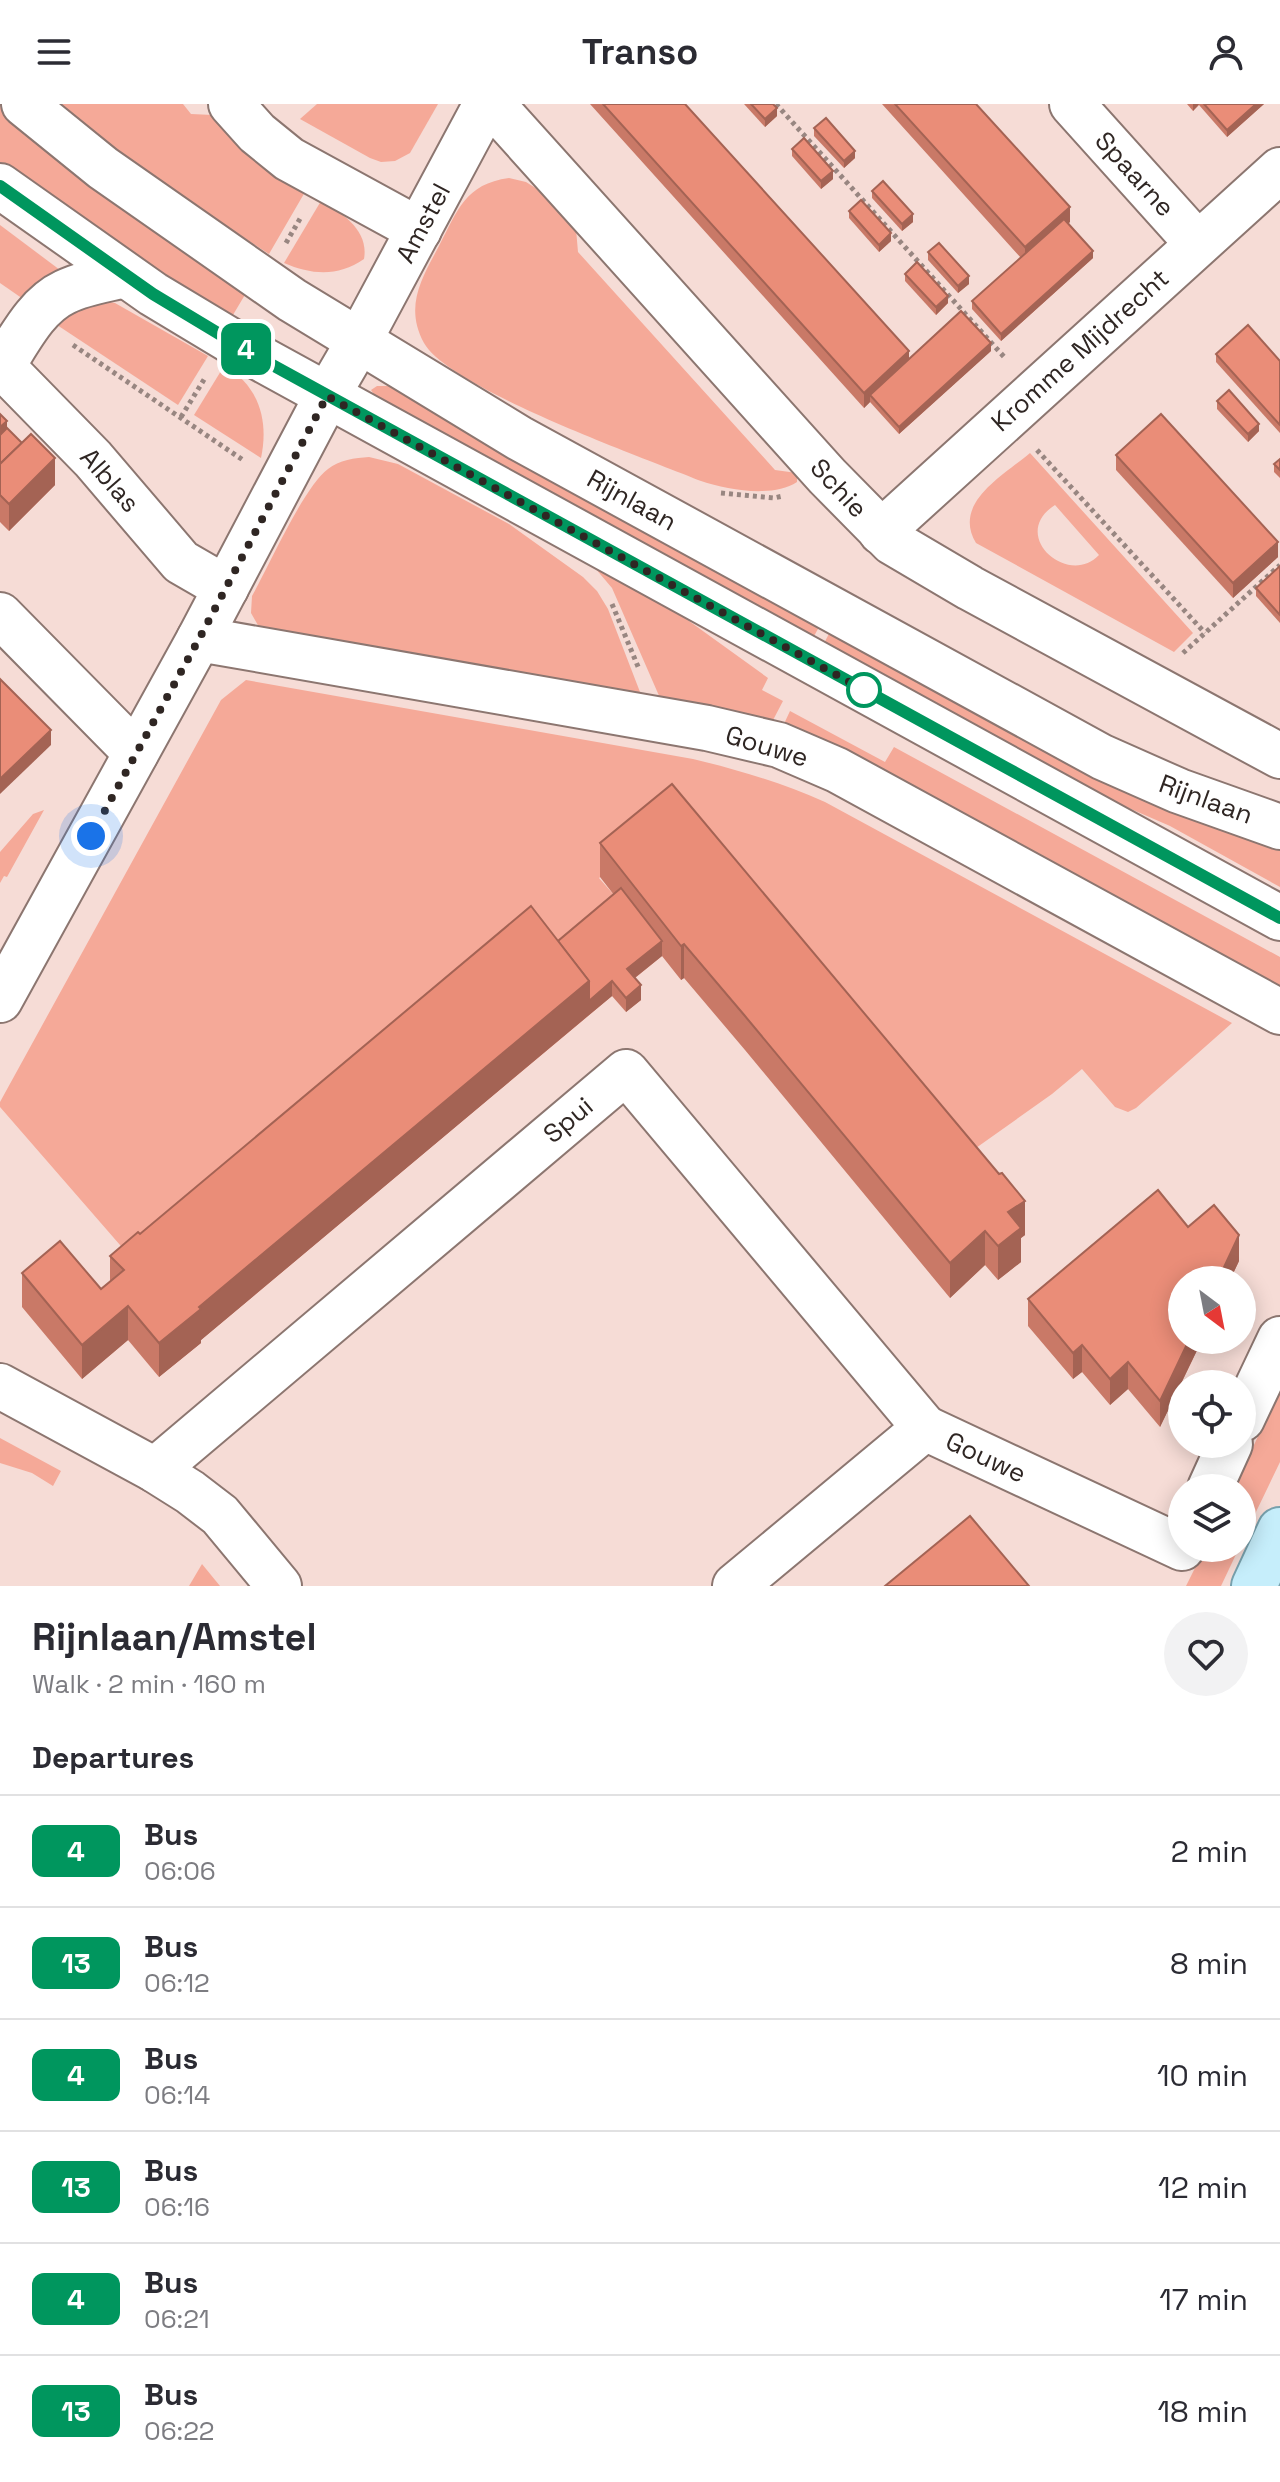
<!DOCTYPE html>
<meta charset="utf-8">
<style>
:root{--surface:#fff;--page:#f2f2f3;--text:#2b2b33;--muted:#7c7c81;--line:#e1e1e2}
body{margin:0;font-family:"Space Grotesk",sans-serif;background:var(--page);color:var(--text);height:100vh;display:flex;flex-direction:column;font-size:30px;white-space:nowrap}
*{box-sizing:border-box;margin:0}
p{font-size:26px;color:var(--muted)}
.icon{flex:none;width:44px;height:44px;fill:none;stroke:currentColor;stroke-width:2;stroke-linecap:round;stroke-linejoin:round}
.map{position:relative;height:1482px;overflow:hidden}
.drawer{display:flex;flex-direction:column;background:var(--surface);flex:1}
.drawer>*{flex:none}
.badge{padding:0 16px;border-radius:12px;font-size:28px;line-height:52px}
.needle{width:52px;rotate:148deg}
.buttons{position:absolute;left:1168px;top:1162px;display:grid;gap:16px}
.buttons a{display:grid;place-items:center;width:88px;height:88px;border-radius:50%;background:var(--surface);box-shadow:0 4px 20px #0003;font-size:40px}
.you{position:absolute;width:40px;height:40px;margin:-20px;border:6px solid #fff;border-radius:50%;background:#1a73e8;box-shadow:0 0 0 12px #1a73e833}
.map>.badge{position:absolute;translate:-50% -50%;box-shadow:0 0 0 4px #fff}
h2{padding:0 32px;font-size:30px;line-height:72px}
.round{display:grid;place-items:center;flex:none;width:84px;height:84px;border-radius:42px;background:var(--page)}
.summary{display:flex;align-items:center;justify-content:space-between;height:136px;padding:0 32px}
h1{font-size:38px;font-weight:700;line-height:60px}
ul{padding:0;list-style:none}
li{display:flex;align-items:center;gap:24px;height:112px;padding:0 32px;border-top:2px solid var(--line)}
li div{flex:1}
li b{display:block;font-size:30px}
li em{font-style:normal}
li .badge{min-width:88px;font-weight:700;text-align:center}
header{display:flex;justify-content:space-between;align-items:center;height:104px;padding:0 32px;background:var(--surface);font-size:36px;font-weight:700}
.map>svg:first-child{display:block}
.green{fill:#f5a998;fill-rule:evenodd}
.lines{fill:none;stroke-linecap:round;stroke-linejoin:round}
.minor-casing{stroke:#8c7670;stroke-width:48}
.major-casing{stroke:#78a1ad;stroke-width:48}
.path{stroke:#988681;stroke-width:5;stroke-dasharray:4 4;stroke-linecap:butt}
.minor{stroke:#fff;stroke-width:44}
.major{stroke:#c6eefb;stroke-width:44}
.wall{fill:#c97967}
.shaded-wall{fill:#a46354}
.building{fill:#ea8d78;stroke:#a46354;stroke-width:2}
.line-casing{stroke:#fff;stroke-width:18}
.line{stroke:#00965e;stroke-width:12}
.walk{stroke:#2f2623;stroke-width:8;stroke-dasharray:0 14.4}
.stop-dot{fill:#fff;stroke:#00965e;stroke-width:4}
.labels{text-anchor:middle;stroke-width:7;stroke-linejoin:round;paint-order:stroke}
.street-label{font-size:26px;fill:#2f2623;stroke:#fff}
</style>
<header><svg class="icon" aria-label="menu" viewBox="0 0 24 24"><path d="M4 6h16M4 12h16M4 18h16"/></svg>Transo<svg class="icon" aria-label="person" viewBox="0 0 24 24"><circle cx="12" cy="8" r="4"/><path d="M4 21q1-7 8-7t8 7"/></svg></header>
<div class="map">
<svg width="1280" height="1482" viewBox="0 0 1280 1482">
<rect width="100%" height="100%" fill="#f6dcd6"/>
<g class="green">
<path d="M54,0H183L191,10L213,11L259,60L305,88L269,150L152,73Z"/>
<path d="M317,0H438L410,49L395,57L381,58L370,54L300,15Z"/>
<path d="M0,3L32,29L249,184L227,221L0,67Z"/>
<path d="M509,74L526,78L542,88L576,125L578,148L775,366L797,369V378C772,394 728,386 701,377C645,354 450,285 424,239C404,202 422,174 439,142C458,106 465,80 509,74Z"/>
<path d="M321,97C343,109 369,127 364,155C338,173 312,171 284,159Z"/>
<path d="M0,121L60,166L61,168L26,197L0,179Z"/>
<path d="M105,197L115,199L208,252L178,301L51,217L58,209Z"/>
<path d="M224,262C259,281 269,317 261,354L194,311Z"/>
<path d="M377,282H397L823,516L809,541L382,302L371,286Z"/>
<path d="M1030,349L1193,529L1174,548L976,439C952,399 1003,372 1030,349ZM1055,401L1099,451C1068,484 1008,431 1055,401Z"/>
<path d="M369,353L398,360L509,420L583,473L597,487L608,505L640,588L638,593L259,523L251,509L252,492C269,462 303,384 328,365C339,356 355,354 369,353Z"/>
<path d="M571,446L639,481L768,574L762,586L783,597L771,620L660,594L612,484L595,464Z"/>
<path d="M833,522L1280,737V783L1170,722L1032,662L820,547Z"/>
<path d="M246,576L693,655C739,666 782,679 825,698L1232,919L1136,1004L1128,1008L1115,1003L1082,965L1052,990L959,1056L674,712L599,774L621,799L140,1164L0,1003V998L221,596Z"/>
<path d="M790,607L885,658L894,643L1280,853V889L783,622Z"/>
<path d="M44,706L7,773L4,772L0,779V748L33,710Z"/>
<path d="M1280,1285V1358L1242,1437V1384H1234Z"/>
<path d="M0,1334L61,1367L53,1382L32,1369L0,1359Z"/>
<path d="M1205,1444H1239L1221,1482H1186Z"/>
<path d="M202,1460L220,1482H189Z"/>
</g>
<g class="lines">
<defs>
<g id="minor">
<path d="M24,0L103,64L292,196L519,334L1102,653L1179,687L1280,723"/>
<path d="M231,0L257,29L289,55L419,126"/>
<path d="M492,0L827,372L892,438L970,484L1280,652"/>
<path d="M1072,0L1197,139"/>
<path d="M0,82L153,190L256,252L1280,814"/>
<path d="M0,260L93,355L181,458L226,484"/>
<path d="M1,264C19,237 35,202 65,188C83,179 105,176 125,171"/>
<path d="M881,428L1280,66"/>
<path d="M0,511L136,649"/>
<path d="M199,535L707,624L779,641L837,666L1280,908"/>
<path d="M0,896L199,535L327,292L359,237L486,0"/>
<path d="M0,1282L155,1366L190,1388L220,1411L279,1482"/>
<path d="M1242,1315L1280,1235"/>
<path d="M155,1366L626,968L925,1324"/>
<path d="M1210,1384L1230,1340"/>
<path d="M735,1482L925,1324L1182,1444"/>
</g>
<path id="major" d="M1254,1482L1280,1426"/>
</defs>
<use href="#minor" class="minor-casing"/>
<use href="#major" class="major-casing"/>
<g class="path">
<path d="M776,0L1006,255"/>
<path d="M286,139L301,113"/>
<path d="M73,241L243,356"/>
<path d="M181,313L205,274"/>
<path d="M1037,346L1205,529"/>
<path d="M721,389L774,394L783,392"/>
<path d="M612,500L639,565"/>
<path d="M1183,549L1280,461"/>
</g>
<use href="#minor" class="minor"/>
<use href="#major" class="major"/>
</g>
<g class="wall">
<path d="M590,0H685L909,255L991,247L899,330L870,298L864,304Z"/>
<path d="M744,0H773L777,12L765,23Z"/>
<path d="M882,0H976L1070,118L1068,119L1093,154L1001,237L972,205V197L1021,154Z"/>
<path d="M1187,0H1264L1227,33L1199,1L1193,7Z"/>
<path d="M814,24L855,54L844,64L814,32Z"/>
<path d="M792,45L833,75L821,85L792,52Z"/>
<path d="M872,87L913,118L902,127L872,94Z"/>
<path d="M849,107L891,137L879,148L849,114Z"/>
<path d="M928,148L969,180L958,189L928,156Z"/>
<path d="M905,170L948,199L936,211L905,177Z"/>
<path d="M1216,250L1280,257V329L1216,258Z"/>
<path d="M1217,297L1259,327L1248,338L1217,305Z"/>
<path d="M0,310L7,324L55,381L9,427L0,418Z"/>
<path d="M1116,351L1278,453L1233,494L1116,366Z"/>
<path d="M1280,355V374L1274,368V360Z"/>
<path d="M1280,462V519L1256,492V484Z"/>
<path d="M600,739L1025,1131L1021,1134V1158L998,1176L985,1161L950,1194L745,946L684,874L681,876L662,852L635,874L641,896L626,908L612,892L201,1236V1239L159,1273L128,1236L82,1275L22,1203V1169L101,1185L110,1178V1152L558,837L614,791L600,773Z"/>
<path d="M1239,1157L1230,1176H1182V1236H1202L1160,1323L1128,1285L1110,1301L1082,1268L1073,1275L1028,1222V1195Z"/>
</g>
<g class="shaded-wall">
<path d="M1193,0H1199L1193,7Z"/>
<path d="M1256,0H1264L1227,33V26Z"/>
<path d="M777,4V12L765,23V15Z"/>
<path d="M855,47V54L844,64V57Z"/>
<path d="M833,67V75L821,85V77Z"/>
<path d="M1070,103V118L1025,158V143Z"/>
<path d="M913,110V118L902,127V120Z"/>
<path d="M891,129V137L879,148V141Z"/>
<path d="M1093,147V154L1001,237V230Z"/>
<path d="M969,172V180L958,189V182Z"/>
<path d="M948,192V199L936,211V203Z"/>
<path d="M991,239V247L899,330V323Z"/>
<path d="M909,247V262L870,291V298L864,304V289Z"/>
<path d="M7,317V332L0,338V323Z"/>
<path d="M1259,320V327L1248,338V330Z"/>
<path d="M55,354V381L9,427V400Z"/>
<path d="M1278,438V453L1233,494V479Z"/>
<path d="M51,626V641L0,690V675Z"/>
<path d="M662,837V852L627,880V865Z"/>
<path d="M684,840V874L681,876V842Z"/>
<path d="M589,877V911L201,1236V1239L159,1273V1239L199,1203Z"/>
<path d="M612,877V892L589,911V897Z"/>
<path d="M641,881V896L626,908V894Z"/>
<path d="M1025,1097V1131L1021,1134V1158L998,1176V1142L1008,1108Z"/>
<path d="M985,1127V1161L950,1194V1159Z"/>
<path d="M1239,1131V1157L1230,1176H1218Z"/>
<path d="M128,1202V1236L82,1275V1241Z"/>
<path d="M1189,1236H1202L1160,1323V1297Z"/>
<path d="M1082,1241V1268L1073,1275V1249Z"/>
<path d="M1128,1258V1285L1110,1301V1275Z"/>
</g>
<g class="building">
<path d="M603,0H685L909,247L864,289Z"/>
<path d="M751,0H773L777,4L765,15Z"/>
<path d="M895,0H976L1070,103L1025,143Z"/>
<path d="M1204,0H1256L1227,26Z"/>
<path d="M826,14L855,47L844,57L814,24Z"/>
<path d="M804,34L833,67L821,77L792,45Z"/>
<path d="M883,77L913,110L902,120L872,87Z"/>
<path d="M861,96L891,129L879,141L849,107Z"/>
<path d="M1064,115L1093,147L1001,230L972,197Z"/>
<path d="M939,139L969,172L958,182L928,148Z"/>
<path d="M917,158L948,192L936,203L905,170Z"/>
<path d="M961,207L991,239L899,323L870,291Z"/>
<path d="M1248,221L1280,257V321L1216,250Z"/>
<path d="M1229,286L1259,320L1248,330L1217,297Z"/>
<path d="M0,310L7,317L0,323Z"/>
<path d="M1161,310L1278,438L1233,479L1116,351Z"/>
<path d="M7,324L22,339L0,360V331Z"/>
<path d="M31,330L55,354L9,400L0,391V360Z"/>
<path d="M1280,355V366L1274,360Z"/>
<path d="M1280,462V511L1256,484Z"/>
<path d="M0,575L51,626L0,675Z"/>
<path d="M672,680L999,1070L1002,1069L1025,1097L1008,1108L1021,1124L998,1142L985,1127L950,1159L745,912L684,840L681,842L600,739Z"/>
<path d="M621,784L662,837L627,865L641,881L626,894L612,877L589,897V877L558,837Z"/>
<path d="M531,802L589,877L199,1203L201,1205L159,1239L128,1202L82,1241L22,1169L60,1137L101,1185L124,1166L110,1152L138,1128L140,1130Z"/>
<path d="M1158,1086L1188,1123L1214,1101L1239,1131L1218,1176H1182V1236H1189L1160,1297L1128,1258L1110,1275L1082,1241L1073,1249L1028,1195Z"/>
<path d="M970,1412L1029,1482H885Z"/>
</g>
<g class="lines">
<defs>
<path id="line" d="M0,82L153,190L256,252L1280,814"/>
</defs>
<use href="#line" class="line-casing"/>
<use href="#line" class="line"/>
<path class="walk" d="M91,732L199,535L327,292L864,586"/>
</g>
<circle class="stop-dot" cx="864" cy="586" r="16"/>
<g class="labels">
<g class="street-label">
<text transform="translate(1135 70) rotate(48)" y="9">Spaarne</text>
<text transform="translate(423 119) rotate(-62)" y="9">Amstel</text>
<text transform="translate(1080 246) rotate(-42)" y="9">Kromme Mijdrecht</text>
<text transform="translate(110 376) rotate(49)" y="9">Alblas</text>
<text transform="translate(839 384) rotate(47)" y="9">Schie</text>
<text transform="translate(632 396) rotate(29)" y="9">Rijnlaan</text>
<text transform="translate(767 642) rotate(17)" y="9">Gouwe</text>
<text transform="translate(1206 695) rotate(20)" y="9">Rijnlaan</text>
<text transform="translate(568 1016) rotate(-40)" y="9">Spui</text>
<text transform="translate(986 1353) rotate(25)" y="9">Gouwe</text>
</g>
</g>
</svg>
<div class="buttons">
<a><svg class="needle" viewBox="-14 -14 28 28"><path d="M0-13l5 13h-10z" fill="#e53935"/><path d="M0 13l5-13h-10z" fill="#7c7c81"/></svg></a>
<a><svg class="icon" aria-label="locate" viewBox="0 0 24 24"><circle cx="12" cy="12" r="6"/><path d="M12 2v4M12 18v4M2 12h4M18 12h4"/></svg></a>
<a><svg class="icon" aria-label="layers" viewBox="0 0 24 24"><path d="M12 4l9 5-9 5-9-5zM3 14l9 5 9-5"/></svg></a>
</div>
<div class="you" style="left:91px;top:732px"></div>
<b class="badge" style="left:246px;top:245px;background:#00965e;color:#fff">4</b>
</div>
<section class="drawer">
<div class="summary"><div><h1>Rijnlaan/Amstel</h1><p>Walk · 2 min · 160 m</p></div><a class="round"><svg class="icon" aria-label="heart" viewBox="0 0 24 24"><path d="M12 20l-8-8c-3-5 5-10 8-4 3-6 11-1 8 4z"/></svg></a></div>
<h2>Departures</h2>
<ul>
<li><span class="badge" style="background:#00965e;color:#fff">4</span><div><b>Bus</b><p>06:06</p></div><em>2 min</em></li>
<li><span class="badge" style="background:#00965e;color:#fff">13</span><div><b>Bus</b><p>06:12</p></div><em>8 min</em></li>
<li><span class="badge" style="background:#00965e;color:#fff">4</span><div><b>Bus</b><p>06:14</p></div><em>10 min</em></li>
<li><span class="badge" style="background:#00965e;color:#fff">13</span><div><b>Bus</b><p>06:16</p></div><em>12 min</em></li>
<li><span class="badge" style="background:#00965e;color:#fff">4</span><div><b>Bus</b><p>06:21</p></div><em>17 min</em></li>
<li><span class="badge" style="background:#00965e;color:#fff">13</span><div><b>Bus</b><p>06:22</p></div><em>18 min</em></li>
</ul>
</section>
